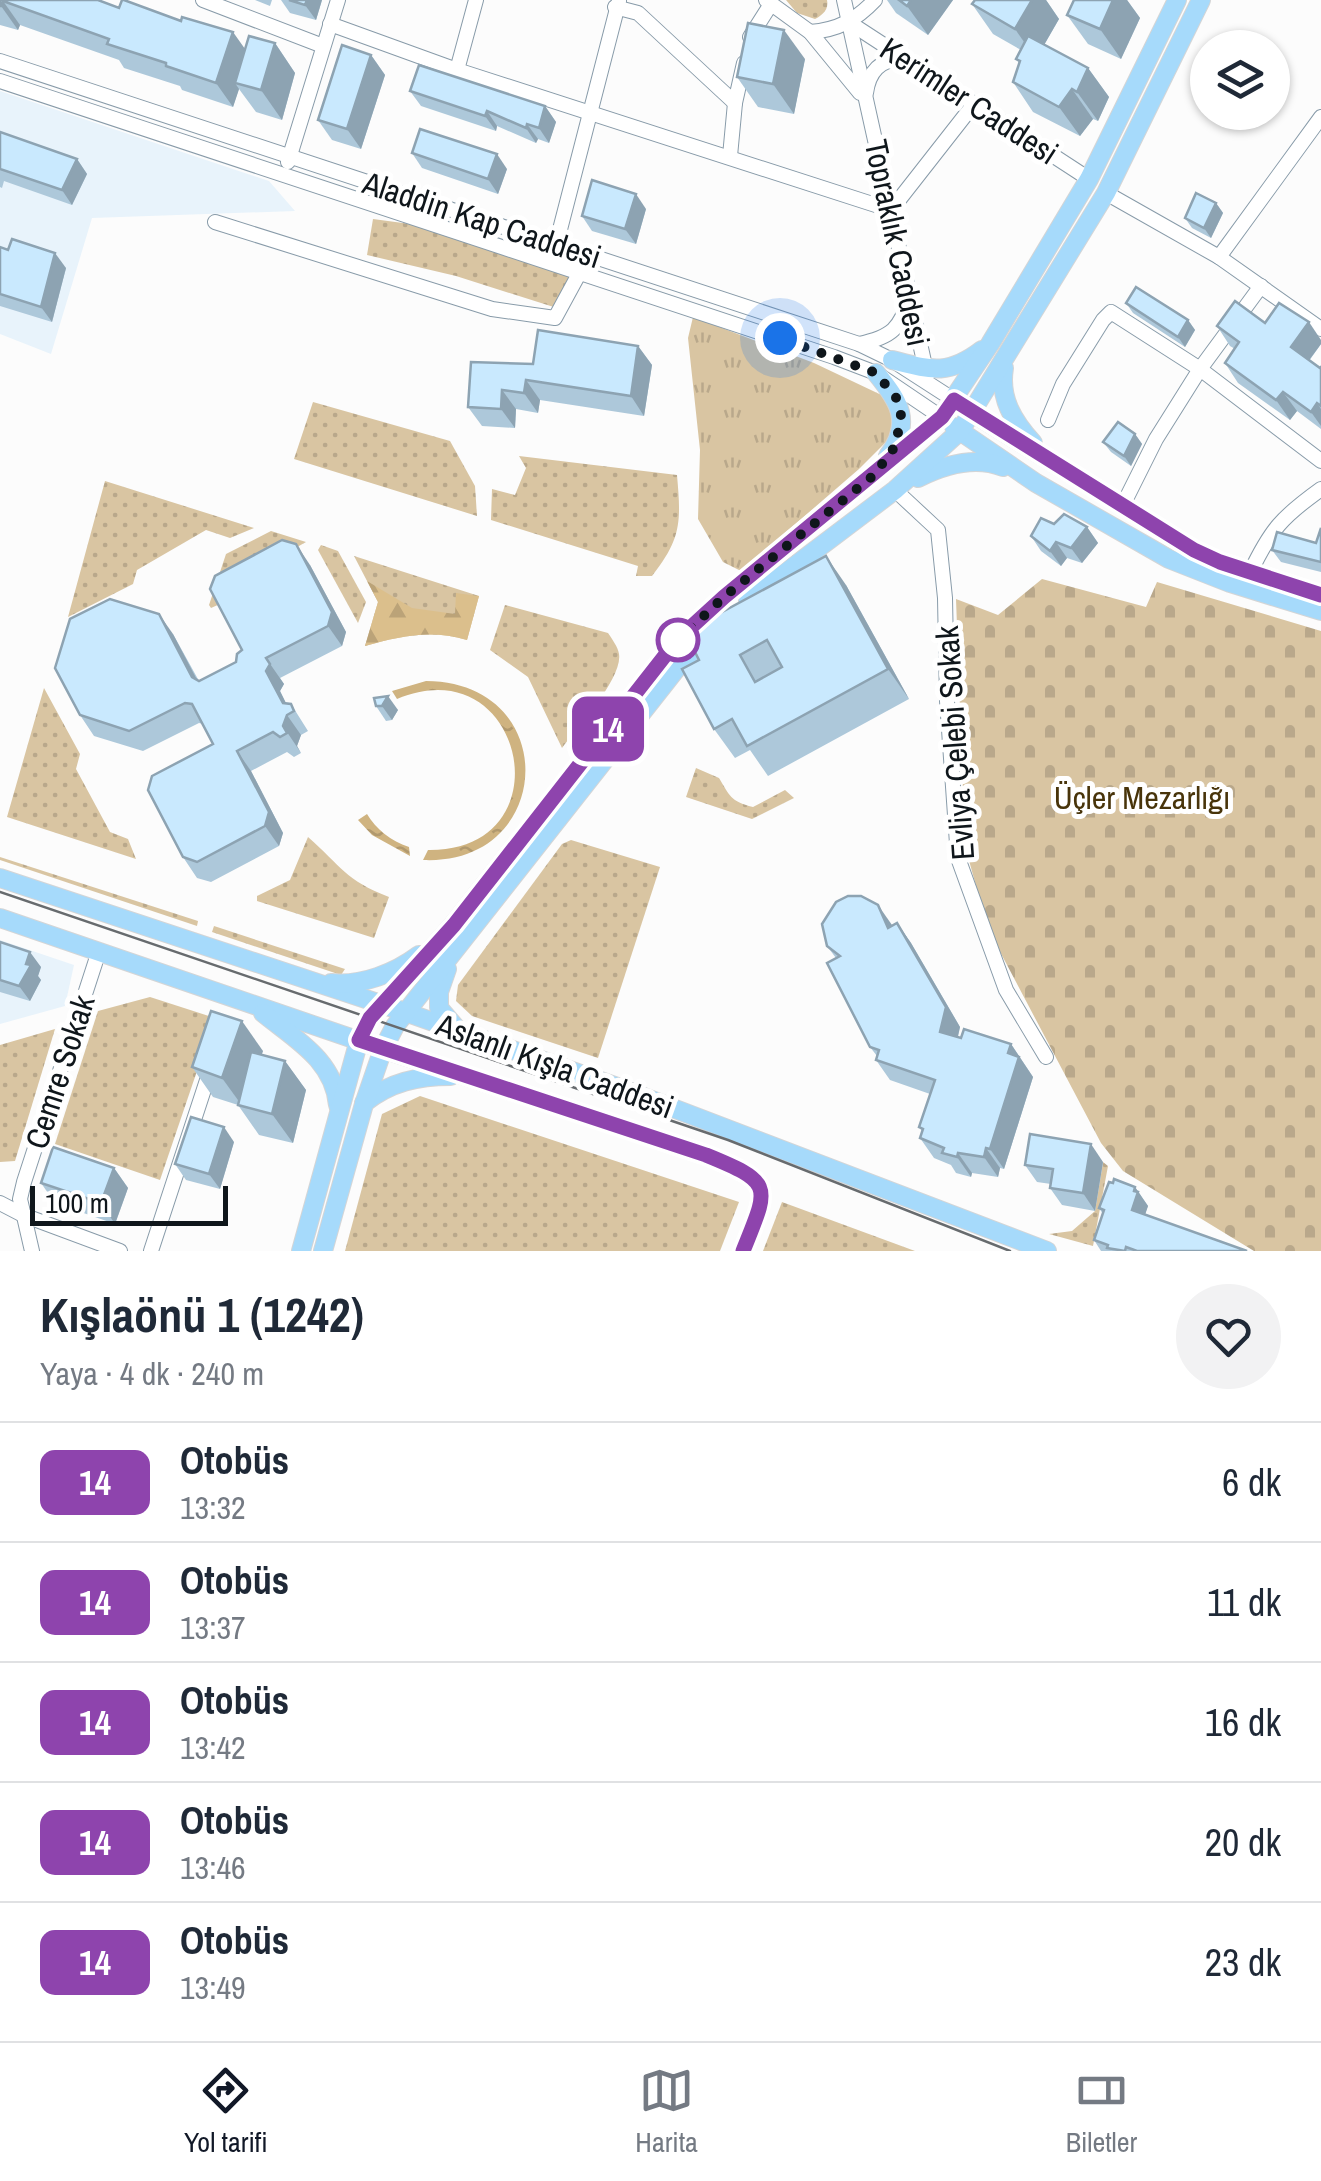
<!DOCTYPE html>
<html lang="tr">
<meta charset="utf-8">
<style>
:root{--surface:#fff;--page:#f2f2f3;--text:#1f2937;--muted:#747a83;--line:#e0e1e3;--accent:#111827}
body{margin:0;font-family:"Archivo Narrow",sans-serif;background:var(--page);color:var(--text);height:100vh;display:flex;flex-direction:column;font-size:38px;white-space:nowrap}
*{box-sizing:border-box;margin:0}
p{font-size:32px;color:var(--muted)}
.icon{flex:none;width:55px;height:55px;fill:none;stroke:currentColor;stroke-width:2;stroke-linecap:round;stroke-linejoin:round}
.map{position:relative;height:1251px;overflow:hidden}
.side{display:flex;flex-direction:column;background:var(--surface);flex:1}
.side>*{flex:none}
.badge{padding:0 20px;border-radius:15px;font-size:35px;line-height:65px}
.tools{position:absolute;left:1190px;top:30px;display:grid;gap:20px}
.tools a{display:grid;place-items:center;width:100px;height:100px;border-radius:50%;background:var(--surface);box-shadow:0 2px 8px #0004;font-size:50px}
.scale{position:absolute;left:30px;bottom:25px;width:198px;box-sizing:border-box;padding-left:10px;border:5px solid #0f161b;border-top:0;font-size:28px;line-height:35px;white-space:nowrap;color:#0f161b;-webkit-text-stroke:8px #fff;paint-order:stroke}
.you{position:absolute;width:50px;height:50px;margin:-25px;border:8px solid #fff;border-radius:50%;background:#1a73e8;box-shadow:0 0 0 15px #1a73e833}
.map>.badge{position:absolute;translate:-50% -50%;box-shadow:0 0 0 5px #fff}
.round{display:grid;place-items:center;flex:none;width:105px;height:105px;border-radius:52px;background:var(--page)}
.summary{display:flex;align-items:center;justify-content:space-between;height:170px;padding:0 40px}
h1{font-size:48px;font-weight:700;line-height:75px}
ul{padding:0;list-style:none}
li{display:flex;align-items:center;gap:30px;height:120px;padding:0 40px;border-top:2px solid var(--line)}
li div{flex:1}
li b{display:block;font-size:38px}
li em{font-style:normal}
li .badge{min-width:110px;font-weight:700;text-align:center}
.tabs{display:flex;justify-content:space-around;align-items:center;height:140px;border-top:2px solid var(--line);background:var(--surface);font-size:28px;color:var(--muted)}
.tabs a{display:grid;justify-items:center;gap:5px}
.tabs .current{color:var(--accent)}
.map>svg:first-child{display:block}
.built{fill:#e8f3fb}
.grass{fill:url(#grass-dots)}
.forest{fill:url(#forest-firs)}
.cemetery{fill:url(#cemetery-stones)}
.park{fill:url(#park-tufts)}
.water{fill:url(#water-ripples)}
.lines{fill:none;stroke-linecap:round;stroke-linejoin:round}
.minor-casing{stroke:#889ba9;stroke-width:16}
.major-casing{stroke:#d4d5d6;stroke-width:20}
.minor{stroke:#fff;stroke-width:14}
.major{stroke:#a6dafb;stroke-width:18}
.tram{stroke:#676b6e;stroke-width:2.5}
.wall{fill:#adc8da}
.shaded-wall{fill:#8da3b2}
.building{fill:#c9e9fe;stroke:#8da3b2;stroke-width:2.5;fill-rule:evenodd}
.line-casing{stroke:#fff;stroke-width:22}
.line{stroke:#8e44ad;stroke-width:15}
.walk{stroke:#0f161b;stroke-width:10;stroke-dasharray:0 18}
.stop-dot{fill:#fff;stroke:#8e44ad;stroke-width:5}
.labels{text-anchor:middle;stroke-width:10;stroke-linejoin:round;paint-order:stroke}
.street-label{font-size:32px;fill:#0f161b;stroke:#fff}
.park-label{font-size:32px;fill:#48340a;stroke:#fff}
</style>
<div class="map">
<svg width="1321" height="1251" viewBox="0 0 1321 1251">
<defs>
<pattern id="grass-dots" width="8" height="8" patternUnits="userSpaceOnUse" patternTransform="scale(2.5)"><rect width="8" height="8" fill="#d9c5a2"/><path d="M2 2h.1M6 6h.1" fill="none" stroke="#b9a88b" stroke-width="1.8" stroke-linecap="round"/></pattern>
<pattern id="forest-firs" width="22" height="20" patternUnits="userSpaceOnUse" patternTransform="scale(2.5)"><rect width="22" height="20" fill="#dbbf8c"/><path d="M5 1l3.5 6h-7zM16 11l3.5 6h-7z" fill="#bba378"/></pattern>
<pattern id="cemetery-stones" width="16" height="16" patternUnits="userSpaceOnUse" patternTransform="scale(2.5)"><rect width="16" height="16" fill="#d9c5a2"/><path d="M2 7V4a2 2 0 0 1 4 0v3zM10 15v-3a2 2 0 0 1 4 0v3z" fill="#b9a88b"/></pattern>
<pattern id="park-tufts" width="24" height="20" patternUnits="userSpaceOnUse" patternTransform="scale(2.5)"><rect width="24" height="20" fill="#d9c5a2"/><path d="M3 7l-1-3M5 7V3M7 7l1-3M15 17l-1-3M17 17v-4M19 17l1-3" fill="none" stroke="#b9a88b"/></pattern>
<pattern id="water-ripples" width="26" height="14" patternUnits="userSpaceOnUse" patternTransform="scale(2.5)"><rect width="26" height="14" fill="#cfb380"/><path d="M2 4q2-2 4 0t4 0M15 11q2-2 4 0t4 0" fill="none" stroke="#b1996e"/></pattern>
</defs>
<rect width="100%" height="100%" fill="#fcfcfc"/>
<g class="built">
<path d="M0,91L269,181L295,211L92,218L51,354L0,334Z"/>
<path d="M0,940L74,965L65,1006L0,1024Z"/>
</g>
<g class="grass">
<path d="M786,0H827C829,9 823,15 815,19L797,13Z"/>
<path d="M373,219L440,228L573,271L560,309L456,276L367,255Z"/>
<path d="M313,402L450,441L475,486L477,516L294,459Z"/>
<path d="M519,456L677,475C681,521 682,538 652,576H636L638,566L491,520L492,489L515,495L526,468Z"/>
<path d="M105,481L254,528L230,538L206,530L137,570L133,584L68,617Z"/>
<path d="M271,531L306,542L232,584L229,600L211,608L209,605L226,554Z"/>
<path d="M321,545L338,551L366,602L358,623L318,550Z"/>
<path d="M354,556L479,596L467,640C431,629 400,636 365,646L378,602Z"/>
<path d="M505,605L608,633C612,639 618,647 619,654C623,678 577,728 562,748L528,677L490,650Z"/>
<path d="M44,688L80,754L76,769L110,832L128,839L136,859L7,817Z"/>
<path d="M696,768L719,778C730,796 730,801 753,807L785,790L794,798L752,819L686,797Z"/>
<path d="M308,837C341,866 345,880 389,897L374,938L257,901V896L290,880Z"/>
<path d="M571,840L660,867L598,1058L472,1016L456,1001L458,985L562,844Z"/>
<path d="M0,857L198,921L197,926L0,860Z"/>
<path d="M214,926L345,969L341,975L212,932Z"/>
<path d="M150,997L215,1018L160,1180L55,1144L98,1011Z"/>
<path d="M55,1029L15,1161L0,1162V1045Z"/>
<path d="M420,1096L739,1202L720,1251H345L382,1114Z"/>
<path d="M1103,1162L1108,1166L1093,1246L1049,1234L1072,1231L1095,1211Z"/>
<path d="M782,1202L915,1251H763Z"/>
</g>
<path class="forest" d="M367,581L412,608L455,614L456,593L479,596L467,640C431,629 400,636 365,646L378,602Z"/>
<path class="cemetery" d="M1042,579L1146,607L1157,582L1321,631V1251H1254L1123,1171L1101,1143L988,929L965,846L956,599L998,615Z"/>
<path class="park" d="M693,317L814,363L892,400L897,431L859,469L741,571L723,562L698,519L700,450L688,338Z"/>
<g class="water">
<path d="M426,681C563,682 555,866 423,860L428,850C568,852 525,645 397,699L392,691Z"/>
<path d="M367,814C376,829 391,841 409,847L410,856L372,835L358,820Z"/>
</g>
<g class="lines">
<defs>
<g id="minor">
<path d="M203,0L323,46"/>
<path d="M766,0L810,32L860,93"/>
<path d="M844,0L927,375"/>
<path d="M615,7L638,13L735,103L744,63"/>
<path d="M850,23L1089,179"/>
<path d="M330,24L457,70L891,210L974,104"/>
<path d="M810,32C838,30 856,20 875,0"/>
<path d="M750,37L771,4L769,0"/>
<path d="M0,61L859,344L892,360L954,400"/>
<path d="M457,70L476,0"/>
<path d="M0,81L834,357L876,373L941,417"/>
<path d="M866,93C869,71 880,60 902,58"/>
<path d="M730,156L735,103"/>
<path d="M288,162L338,0"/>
<path d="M1106,193L1219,257L1321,329"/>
<path d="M215,222L492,309L555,318L580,272"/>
<path d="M556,245L619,1"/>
<path d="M1219,257L1321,117"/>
<path d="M859,344C892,337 900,329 910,297"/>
<path d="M1048,420L1063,384L1103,320L1111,312L1200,369L1321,461"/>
<path d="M895,490L938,530L945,598L947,701L958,858L1006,990L1046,1057"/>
<path d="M1123,505L1156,439L1200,369L1261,286"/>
<path d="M1250,573C1271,529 1282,517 1321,489"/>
<path d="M0,1203L23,1215L120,1251"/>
<path d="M32,1251L20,1199L24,1182L99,951"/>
<path d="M151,1251L210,1071"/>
</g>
<g id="major">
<path d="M892,360C931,370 948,376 982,350"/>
<path d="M1004,368C999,398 1013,421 1033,443"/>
<path d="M876,373C899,401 913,422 888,456"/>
<path d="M965,408L1194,550L1220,562L1321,595"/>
<path d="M954,427L1036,483L1169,559L1230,583L1321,611"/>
<path d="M918,478C944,465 975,456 1003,467"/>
<path d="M748,601L895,490L960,431L1106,193L1201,0"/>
<path d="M0,878L405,1012L623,1089L1047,1251"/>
<path d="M0,918L383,1049L706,1155C775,1182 769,1186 743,1251"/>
<path d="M447,969L439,992V1008L457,1029"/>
<path d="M331,983C362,986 395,973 419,955"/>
<path d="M263,1013C295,1039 334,1060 338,1105"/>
<path d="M364,1103C390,1082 418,1076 451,1076"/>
<path d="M301,1251L359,1040L370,1018L453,925L678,639L724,597L941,417L990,344L1089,179L1177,0"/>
<path d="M323,1251L364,1104L383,1049L395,1026L677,668L708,633"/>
</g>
</defs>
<use href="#minor" class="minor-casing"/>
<use href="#major" class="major-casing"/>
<use href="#minor" class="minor"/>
<use href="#major" class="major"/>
<path class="tram" d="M0,892L728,1140L1010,1251"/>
</g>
<g class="wall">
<path d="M0,0L245,49L275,43L295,73L282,120L256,112L239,89L233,107L182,90L180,86L124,68L119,60L20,25L18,30L0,25Z"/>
<path d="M255,0H272L270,6Z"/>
<path d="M281,0H322L316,20L290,13Z"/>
<path d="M887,0H953L928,35L896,13Z"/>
<path d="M975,0H1046L1059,19L1044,45L1088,68L1109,97L1098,121L1093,119L1080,136L1033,112L1013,82L1019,63L1016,59L1021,50L993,34L972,4Z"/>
<path d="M1074,0H1127L1140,18L1121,59L1088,44L1067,15Z"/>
<path d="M371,55L385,75L361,149L332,140L318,120Z"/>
<path d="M805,59L794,114L758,107L737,77Z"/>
<path d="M410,91L545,106L556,122L549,143L538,139L536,143L497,126L496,131L421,106Z"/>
<path d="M0,132L77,159L87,174L72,205L4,181L2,188L0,187Z"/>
<path d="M412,153L507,169L498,194L422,168Z"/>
<path d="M1216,203L1223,213L1211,238L1192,228L1185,218Z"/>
<path d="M646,209L636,244L592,231L582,216Z"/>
<path d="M0,247L66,268L52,322L0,306Z"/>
<path d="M1126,303L1188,320L1195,330L1185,347L1133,313Z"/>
<path d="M1265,323L1321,340V344L1309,361L1320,368L1321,367V429L1297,411L1290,420L1238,383L1225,363L1235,349L1230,346L1217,326Z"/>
<path d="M638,346L652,365L644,416L540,400L538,413L516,409L515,428L482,426L468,407L533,364Z"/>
<path d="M1135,434L1142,444L1131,466L1111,452L1103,442Z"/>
<path d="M1054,524L1087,527L1098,543L1082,563L1067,558L1061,566L1041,551L1031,536Z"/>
<path d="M1321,528V572L1281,562L1272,550L1316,543Z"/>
<path d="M310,565L346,632L342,646L280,678L284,684L280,691L286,704H291L308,731L301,735L297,746L301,753L294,757L287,752L251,771L283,833L279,846L211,882L197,878L183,857L213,744L203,724L199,723L143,751L94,736L80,715L173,634L199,681L236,662L242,650Z"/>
<path d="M846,585L909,699L768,776L750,750L735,758L714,729L682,669Z"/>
<path d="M374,698L398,710L392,720L386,721L376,706Z"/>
<path d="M897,923L911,943L960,1027L958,1037L1011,1044L1033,1077L1004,1169L1000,1168L998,1177L972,1173L971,1177L956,1173L951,1165L934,1158L920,1138L922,1131L919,1127L930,1094L890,1080L876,1060L877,1056L870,1047L836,958L827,946L892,926Z"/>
<path d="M0,942L41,967L38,976L41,980L30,1001L0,992Z"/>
<path d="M263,1051L261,1055L285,1061L306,1090L293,1143L259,1135L238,1105L213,1097L192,1067Z"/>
<path d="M234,1142L220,1189L186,1180L175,1164Z"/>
<path d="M1103,1162L1095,1211L1062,1205L1050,1188L1051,1184L1037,1182L1025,1165Z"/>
<path d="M114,1168L128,1188L115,1224L55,1203L41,1183Z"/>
<path d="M1135,1187L1148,1206L1145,1214L1247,1251H1101L1094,1240L1103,1214L1099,1208Z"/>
</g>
<g class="shaded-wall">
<path d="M307,0H322L316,20L305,5Z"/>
<path d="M911,0H953L928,35L907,6Z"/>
<path d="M1032,0H1046L1059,19L1036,59L1015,29Z"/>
<path d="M1113,0H1127L1140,18L1121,59L1100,29Z"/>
<path d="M3,1L20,25L18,30L1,6Z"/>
<path d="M784,30L805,59L794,114L773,84Z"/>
<path d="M233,32L250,56L235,83L239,89L233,107L216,83Z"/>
<path d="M275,43L295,73L282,120L261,90Z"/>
<path d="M371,55L385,75L361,149L347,129Z"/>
<path d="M1088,68L1109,97L1098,121L1077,92Z"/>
<path d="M1072,89L1093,119L1080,136L1059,107Z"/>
<path d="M545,106L556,122L549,143L539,128Z"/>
<path d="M487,111L497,126L496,131L485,116Z"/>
<path d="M527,124L538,139L536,143L526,128Z"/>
<path d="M497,154L507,169L498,194L488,179Z"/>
<path d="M77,159L87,174L72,205L62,190Z"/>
<path d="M636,194L646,209L636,244L625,229Z"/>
<path d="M1216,203L1223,213L1211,238L1204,228Z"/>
<path d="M55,253L66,268L52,322L41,307Z"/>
<path d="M1188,320L1195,330L1185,347L1178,337Z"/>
<path d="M1309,322L1321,340V344L1304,367L1291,347Z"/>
<path d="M638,346L652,365L644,416L631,396Z"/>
<path d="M526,380L540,400L538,413L524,393Z"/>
<path d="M502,390L516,409L515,428L501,409Z"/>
<path d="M1283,392L1297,411L1290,420L1276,400Z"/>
<path d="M1317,403L1321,409V426L1311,412Z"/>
<path d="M1135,434L1142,444L1131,466L1124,456Z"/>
<path d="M1087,527L1098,543L1082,563L1071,548Z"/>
<path d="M1056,542L1067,558L1061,566L1050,551Z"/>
<path d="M296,544L310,565L346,632L342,646L328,626Z"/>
<path d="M826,556L846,585L909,699L888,669Z"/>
<path d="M159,614L173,634L206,697L192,677Z"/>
<path d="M266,658L284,684L280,691L291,713L283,703L266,671Z"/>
<path d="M388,696L398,710L392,720L382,706Z"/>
<path d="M287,715L301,735L297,746L301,753L283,726Z"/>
<path d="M237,751L251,771L283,833L279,846L265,826Z"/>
<path d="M878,905L892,925L888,928Z"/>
<path d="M897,923L911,943L960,1027L954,1052L940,1032Z"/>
<path d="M30,952L41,967L38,976L41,980L30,1001L19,986Z"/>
<path d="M242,1021L263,1051L243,1107L222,1078Z"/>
<path d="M1011,1044L1033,1077L1004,1169L990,1149Z"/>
<path d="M285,1061L306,1090L293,1143L272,1114Z"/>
<path d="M224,1127L234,1142L220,1189L209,1174Z"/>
<path d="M1091,1144L1103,1162L1095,1211L1083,1193Z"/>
<path d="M986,1148L1000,1168L998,1177L984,1157Z"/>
<path d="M958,1153L972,1173L971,1177L957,1157Z"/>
<path d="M114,1168L128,1188L115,1224L101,1203Z"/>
<path d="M1135,1187L1148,1206L1142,1224L1132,1210Z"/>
</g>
<g class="building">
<path d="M0,0H98L119,8L122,0H124L181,21L182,17L233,32L216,83L166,66V63L107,44L109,39L3,1L1,6H0Z"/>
<path d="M289,0H307L305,5Z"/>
<path d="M899,0H911L907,6Z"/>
<path d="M975,0H1032L1015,29L972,4Z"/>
<path d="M1074,0H1113L1100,29L1067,15Z"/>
<path d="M748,23L784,30L773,84L737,77Z"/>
<path d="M249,36L275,43L261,90L235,83Z"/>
<path d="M1028,36L1088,68L1077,92L1072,89L1059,107L1013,82L1020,61L1016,59Z"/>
<path d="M342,45L371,55L347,129L318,120Z"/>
<path d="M419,65L545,106L539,128L527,124L526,128L487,111L485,116L410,91Z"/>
<path d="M420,129L497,154L488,179L412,153Z"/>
<path d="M0,132L77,159L62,190L0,169Z"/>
<path d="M592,180L636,194L625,229L582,216Z"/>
<path d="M1196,193L1216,203L1204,228L1185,218Z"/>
<path d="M12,239L55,253L41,307L0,294V247L8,250Z"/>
<path d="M1136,287L1188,320L1178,337L1126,303Z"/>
<path d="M1235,301L1265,323L1279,303L1309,322L1291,347L1320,368L1321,367V406L1317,403L1311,412L1283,392L1276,400L1225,363L1239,342L1217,326Z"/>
<path d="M538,330L638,346L631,396L526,380L524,393L502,390L501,409L468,407L471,362L533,364Z"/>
<path d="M1118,422L1135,434L1124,456L1103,442Z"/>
<path d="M1064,514L1087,527L1071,548L1056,542L1050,551L1031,536L1041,518L1054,524Z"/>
<path d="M1321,528V562L1272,550L1277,532L1316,543Z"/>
<path d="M282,540L296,544L332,612L328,626L266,658L270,664L266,671L283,703L291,704L294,711L287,715L283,726L287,733L280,737L273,732L237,751L269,812L265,826L197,862L183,857L148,790L152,776L213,744L192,704L185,703L129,731L80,715L55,668L70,619L110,599L159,614L192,677L199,681L236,662L237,654L242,650L210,589L215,576Z"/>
<path d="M826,556L888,669L747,746L732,719L714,729L682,669L699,660L685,632ZM767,640L782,667L755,682L740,655Z"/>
<path d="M388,696L382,706H376L374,698Z"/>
<path d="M848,896H861L878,905L888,928L897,923L946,1007L940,1032L961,1038L964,1029L1011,1044L1008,1053L1019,1057L990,1149L986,1148L984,1157L958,1153L957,1157L942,1153L944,1148L920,1138L923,1129L919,1127L935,1080L876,1060L879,1050L870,1047L827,963L840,956L827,946L822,924L836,902Z"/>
<path d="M0,942L30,952L26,964L31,965L19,986L0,980Z"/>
<path d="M211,1011L242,1021L222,1078L192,1067Z"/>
<path d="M251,1052L285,1061L272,1114L238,1105Z"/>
<path d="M191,1117L224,1127L209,1174L175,1164Z"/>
<path d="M1030,1134L1091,1144L1083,1193L1050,1188L1053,1169L1025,1165Z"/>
<path d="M53,1147L114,1168L101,1203L41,1183Z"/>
<path d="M1114,1179L1135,1187L1134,1191L1138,1192L1132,1210L1247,1251H1137L1126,1247L1125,1251L1107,1248L1108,1245L1094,1240L1104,1210L1099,1208L1109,1182L1113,1183Z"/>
</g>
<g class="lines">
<defs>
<path id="line" d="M743,1251C769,1186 775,1183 706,1155L359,1040L370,1018L454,925L678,639L724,597L942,417L954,400L1194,550L1220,562L1321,595"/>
</defs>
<use href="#line" class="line-casing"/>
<use href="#line" class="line"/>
<path class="walk" d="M678,640L724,597L874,475L896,445L901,414L897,399L876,373L780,338"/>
</g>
<circle class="stop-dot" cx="678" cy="640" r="20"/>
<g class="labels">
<g class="street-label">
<text transform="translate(969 101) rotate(33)" y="11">Kerimler Caddesi</text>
<text transform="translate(482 220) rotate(18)" y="11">Aladdin Kap Caddesi</text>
<text transform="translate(897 243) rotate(78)" y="11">Topraklık Caddesi</text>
<text transform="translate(955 743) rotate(-94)" y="11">Evliya Çelebi Sokak</text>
<text transform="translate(555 1066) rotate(20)" y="11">Aslanlı Kışla Caddesi</text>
<text transform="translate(60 1072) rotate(-72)" y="11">Cemre Sokak</text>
</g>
<g class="park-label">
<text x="1142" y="809">Üçler Mezarlığı</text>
</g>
</g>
</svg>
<div class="tools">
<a><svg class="icon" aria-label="layers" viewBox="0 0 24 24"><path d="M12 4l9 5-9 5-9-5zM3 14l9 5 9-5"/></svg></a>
</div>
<div class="scale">100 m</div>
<div class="you" style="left:780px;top:338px"></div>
<b class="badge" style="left:608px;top:729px;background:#8e44ad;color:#fff">14</b>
</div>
<section class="side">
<div class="summary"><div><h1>Kışlaönü 1 (1242)</h1><p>Yaya · 4 dk · 240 m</p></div><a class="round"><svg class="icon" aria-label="heart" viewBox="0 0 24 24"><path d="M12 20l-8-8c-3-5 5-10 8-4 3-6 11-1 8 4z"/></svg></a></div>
<ul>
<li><span class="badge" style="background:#8e44ad;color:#fff">14</span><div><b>Otobüs</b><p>13:32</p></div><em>6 dk</em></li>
<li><span class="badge" style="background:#8e44ad;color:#fff">14</span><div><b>Otobüs</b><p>13:37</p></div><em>11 dk</em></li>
<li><span class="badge" style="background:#8e44ad;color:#fff">14</span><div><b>Otobüs</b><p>13:42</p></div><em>16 dk</em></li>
<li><span class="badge" style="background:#8e44ad;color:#fff">14</span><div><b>Otobüs</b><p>13:46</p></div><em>20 dk</em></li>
<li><span class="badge" style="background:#8e44ad;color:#fff">14</span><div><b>Otobüs</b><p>13:49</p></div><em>23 dk</em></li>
</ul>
</section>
<nav class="tabs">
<a class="current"><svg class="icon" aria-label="directions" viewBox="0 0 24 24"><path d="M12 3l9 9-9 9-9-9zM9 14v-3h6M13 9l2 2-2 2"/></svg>Yol tarifi</a>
<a><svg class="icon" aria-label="map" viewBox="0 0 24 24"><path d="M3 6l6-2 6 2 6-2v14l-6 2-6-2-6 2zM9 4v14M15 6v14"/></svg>Harita</a>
<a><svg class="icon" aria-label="tickets" viewBox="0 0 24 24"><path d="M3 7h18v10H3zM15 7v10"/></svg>Biletler</a>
</nav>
